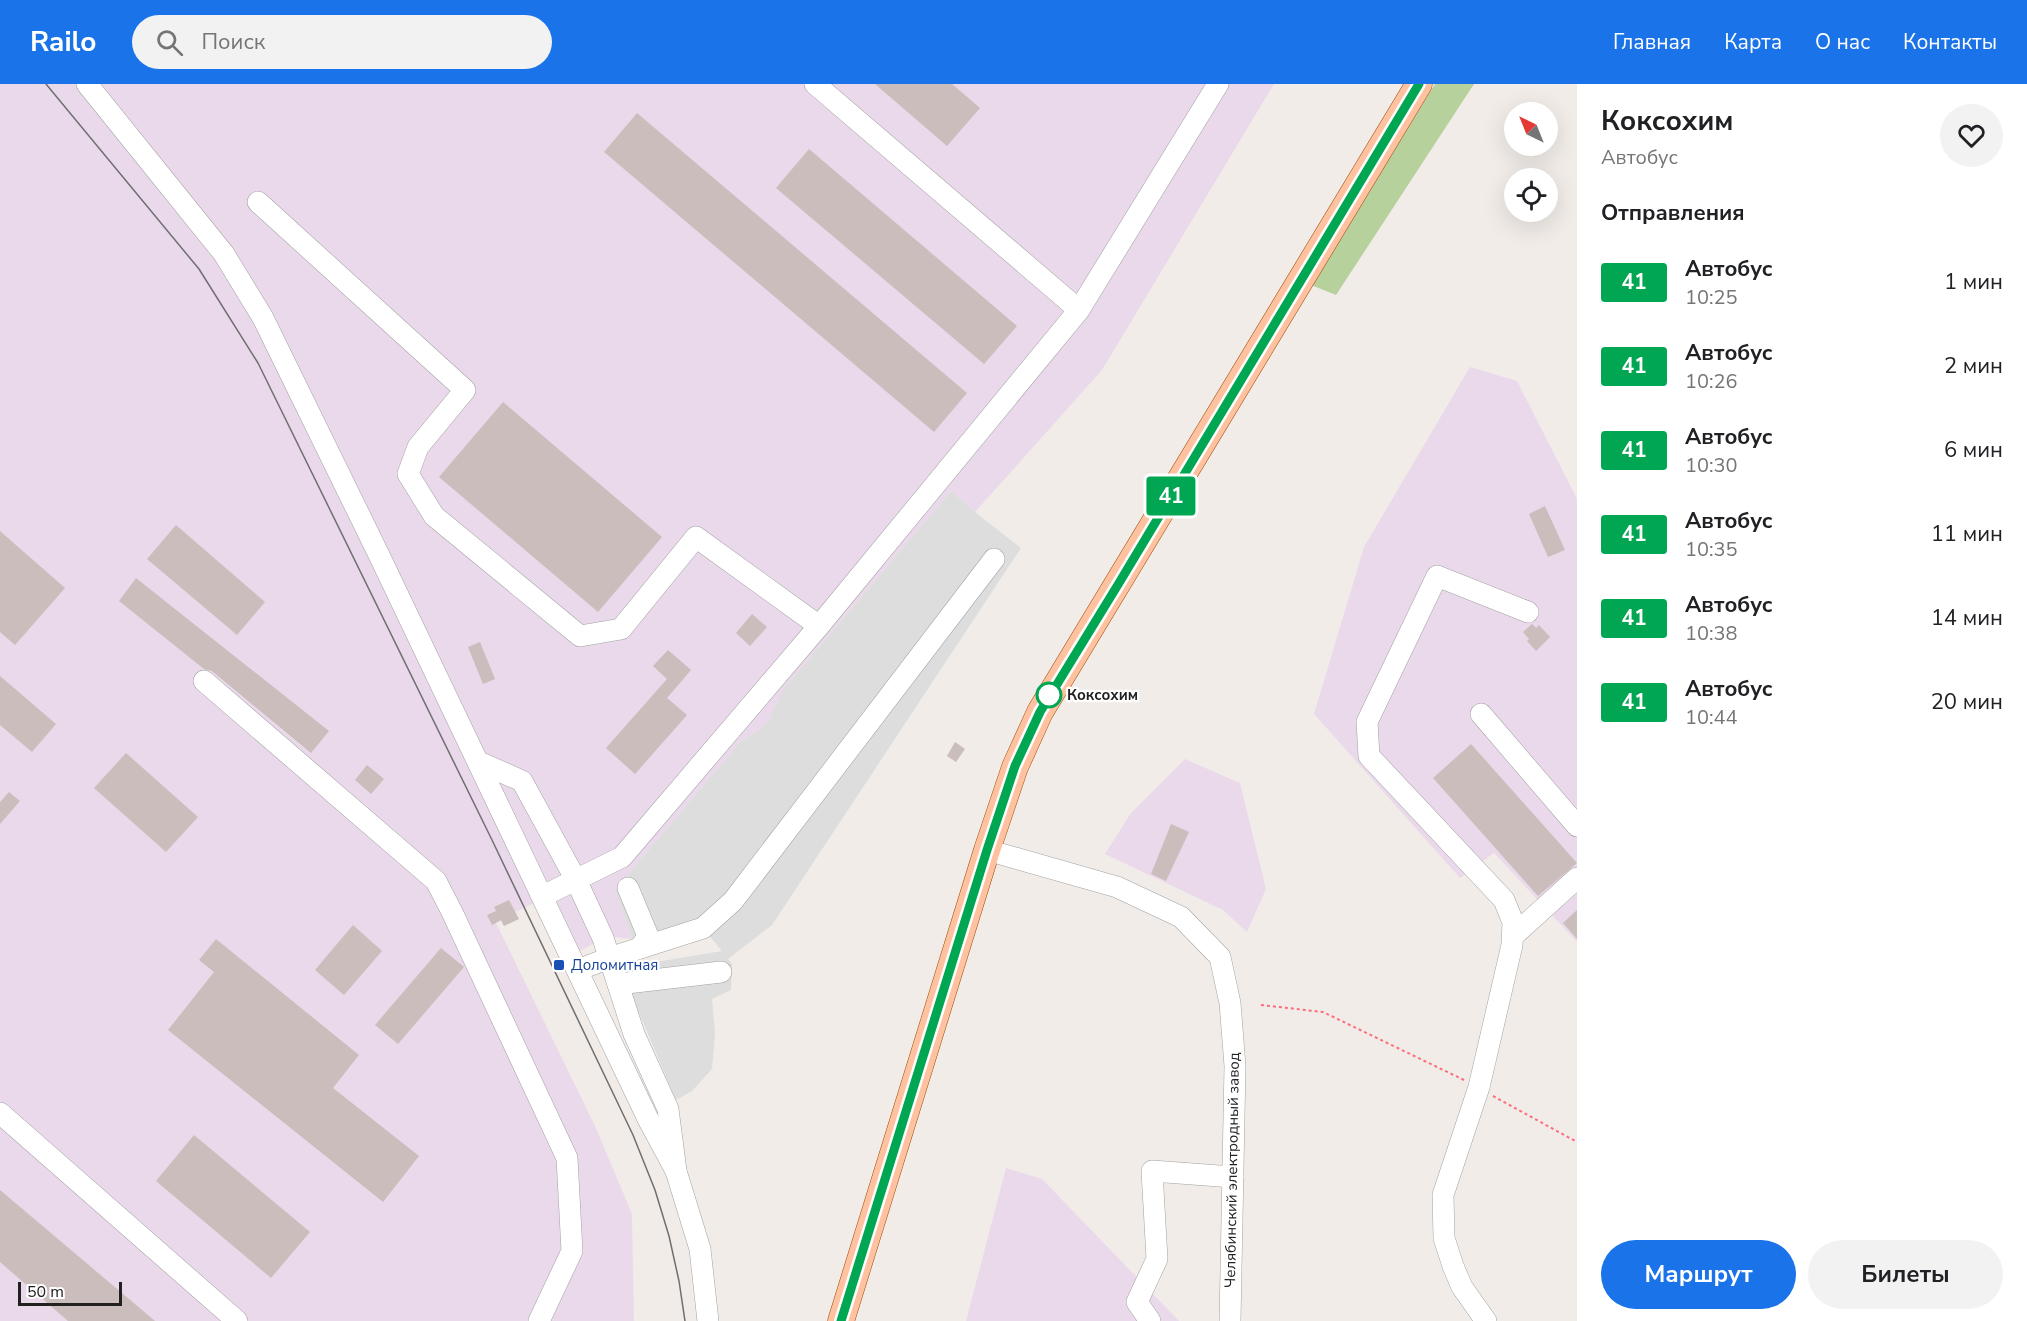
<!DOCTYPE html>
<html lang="ru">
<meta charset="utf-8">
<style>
:root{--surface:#fff;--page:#f2f2f2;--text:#202124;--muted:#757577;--accent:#1a73e8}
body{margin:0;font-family:"Nunito Sans",sans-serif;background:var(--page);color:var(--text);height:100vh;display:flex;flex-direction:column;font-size:22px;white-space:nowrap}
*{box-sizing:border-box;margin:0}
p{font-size:20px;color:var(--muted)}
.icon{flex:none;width:33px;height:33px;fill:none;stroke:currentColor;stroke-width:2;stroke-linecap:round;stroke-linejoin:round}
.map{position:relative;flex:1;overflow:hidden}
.details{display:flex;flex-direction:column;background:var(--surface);width:450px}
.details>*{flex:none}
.badge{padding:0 12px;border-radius:4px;font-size:21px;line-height:39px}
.needle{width:39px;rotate:317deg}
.fabs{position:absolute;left:1504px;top:18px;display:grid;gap:12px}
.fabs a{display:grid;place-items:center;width:54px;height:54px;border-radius:50%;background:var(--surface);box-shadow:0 6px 24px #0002;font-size:30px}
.scale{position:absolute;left:18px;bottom:15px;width:104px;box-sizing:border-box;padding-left:6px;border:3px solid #212121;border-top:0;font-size:16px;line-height:21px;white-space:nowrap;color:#212121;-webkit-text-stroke:4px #fff;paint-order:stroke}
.map>.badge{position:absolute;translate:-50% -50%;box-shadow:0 0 0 3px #fff}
h2{padding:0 24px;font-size:22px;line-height:54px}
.round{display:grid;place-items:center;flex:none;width:63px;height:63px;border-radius:32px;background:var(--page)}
.overview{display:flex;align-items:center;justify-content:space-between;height:102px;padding:0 24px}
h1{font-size:28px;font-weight:700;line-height:45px}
.primary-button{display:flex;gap:12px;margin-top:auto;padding:12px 24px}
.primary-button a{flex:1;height:69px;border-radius:36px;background:var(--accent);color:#fff;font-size:24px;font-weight:700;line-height:69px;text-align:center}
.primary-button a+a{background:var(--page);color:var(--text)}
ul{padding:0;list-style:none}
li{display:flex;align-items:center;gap:18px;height:84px;padding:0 24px}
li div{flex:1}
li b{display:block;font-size:22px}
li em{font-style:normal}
li .badge{min-width:66px;font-weight:700;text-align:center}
header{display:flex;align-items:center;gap:36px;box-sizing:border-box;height:84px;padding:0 30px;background:var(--accent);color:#fff}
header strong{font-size:28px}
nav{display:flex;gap:33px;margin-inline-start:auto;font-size:21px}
.search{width:420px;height:54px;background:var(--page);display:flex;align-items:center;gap:15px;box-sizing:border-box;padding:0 21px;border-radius:33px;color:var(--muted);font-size:22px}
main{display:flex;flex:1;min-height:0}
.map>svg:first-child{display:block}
.industrial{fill:#ead9eb}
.forest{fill:#b6d19c}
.parking{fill:#ddd}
.building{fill:#cabdbb}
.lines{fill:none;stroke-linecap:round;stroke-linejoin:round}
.minor-casing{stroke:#a2a2a2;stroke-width:22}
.major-casing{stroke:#9e4900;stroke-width:27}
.path{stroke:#fd6d7c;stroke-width:2;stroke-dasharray:3 3;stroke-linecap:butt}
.minor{stroke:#fff;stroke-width:21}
.major{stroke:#fec2a0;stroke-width:26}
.tram{stroke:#6f6f6f;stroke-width:1.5}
.line-casing{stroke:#fff;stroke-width:14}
.line{stroke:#00a651;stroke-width:9}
.stop-dot{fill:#fff;stroke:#00a651;stroke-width:3}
.transit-dot{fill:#1a4fb4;stroke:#fff;stroke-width:2}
.labels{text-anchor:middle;stroke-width:4.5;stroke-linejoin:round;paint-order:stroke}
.stop-label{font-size:15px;font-weight:bold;fill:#212121;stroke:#fff;text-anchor:start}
.transit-label{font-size:15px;fill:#164399;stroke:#fff;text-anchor:start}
.street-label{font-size:15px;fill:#212121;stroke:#fff}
</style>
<header>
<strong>Railo</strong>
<div class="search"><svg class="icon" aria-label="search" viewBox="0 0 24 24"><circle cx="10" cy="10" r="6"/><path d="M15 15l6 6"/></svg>Поиск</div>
<nav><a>Главная</a><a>Карта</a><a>О нас</a><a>Контакты</a></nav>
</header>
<main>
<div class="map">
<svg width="1577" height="1237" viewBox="0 0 1577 1237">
<rect width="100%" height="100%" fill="#f1ece8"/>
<g class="industrial">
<path d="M0,0H1274L1102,286L975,428L951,407L783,606L768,638L761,645L741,657L615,806L633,855L607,852L567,874L539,817L515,828L504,842L501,837L496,839L595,1042L632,1130L634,1237H0Z"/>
<path d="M1470,283L1517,297L1577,415V858L1494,769L1460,794L1314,630L1364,463Z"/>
<path d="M1185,675L1240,699L1266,805L1247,848L1223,826L1105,770L1131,729Z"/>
<path d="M1006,1084L1042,1095L1179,1237H966Z"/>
</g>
<path class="forest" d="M1435,0H1474L1336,211L1311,201Z"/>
<path class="parking" d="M951,407L975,428L1021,464L772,841L728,875L732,880L731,906L712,915L715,950L712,985L692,1007L676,1016L620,884L722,867L703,844L633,855L615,806L741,657L761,645L768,638L783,606Z"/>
<g class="building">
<path d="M875,0H952L980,24L947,62Z"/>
<path d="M637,29L967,309L934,348L604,68Z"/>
<path d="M809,65L1017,242L984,280L776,104Z"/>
<path d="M503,318L662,453L598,528L439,393Z"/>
<path d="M1545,422L1565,466L1548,473L1529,430Z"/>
<path d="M176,441L265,518L237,551L147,475Z"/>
<path d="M0,447L65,504L15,561L0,548Z"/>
<path d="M136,494L329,647L311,669L212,587L204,585L119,517Z"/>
<path d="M752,530L767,543L750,562L736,549Z"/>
<path d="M1532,540L1536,544L1539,541L1550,553L1536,567L1527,557L1529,555L1523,548Z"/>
<path d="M480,558L495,595L483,600L468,563Z"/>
<path d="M668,566L691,586L667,614L687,631L635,690L606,664L667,595L653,582Z"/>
<path d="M0,592L56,640L32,668L0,641Z"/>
<path d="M955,658L965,665L956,678L947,672Z"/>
<path d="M1471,660L1577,779L1538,812L1433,694Z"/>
<path d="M126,669L198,733L166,768L94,704Z"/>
<path d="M367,681L384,695L371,710L355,696Z"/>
<path d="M9,708L20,717L0,740V718Z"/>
<path d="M1171,740L1189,748L1166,797L1151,790Z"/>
<path d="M509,816L519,835L504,842L501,836L492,841L487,831L496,827L494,823Z"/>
<path d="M1577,826V855L1563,839Z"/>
<path d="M353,841L382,867L344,911L315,886Z"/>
<path d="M216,855L359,971L333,1004L419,1072L383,1118L168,946L214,888L199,876Z"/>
<path d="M441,864L464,883L398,960L375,941Z"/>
<path d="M194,1051L310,1148L271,1194L156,1097Z"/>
<path d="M0,1106L155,1237H68L0,1178Z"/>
</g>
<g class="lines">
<defs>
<g id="minor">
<path d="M87,0L224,170L263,234L379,471L648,1035L676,1087"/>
<path d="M815,0L1079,226"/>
<path d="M258,118L465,306L418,363L408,390L434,432L580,552L621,545L696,453L819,542"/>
<path d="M204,597L436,797L452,828L567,1074L572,1167L539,1237"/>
<path d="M1481,630L1577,742"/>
<path d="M479,678L522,697L576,796L603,854L634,950L668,1025L676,1087L700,1165L708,1237"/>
<path d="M987,766L1117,803L1181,833L1220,873L1230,919L1235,982L1230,1237"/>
<path d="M628,804L648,852L640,864"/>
<path d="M543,812L622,773L819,542L1079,226L1218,0"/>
<path d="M1513,852L1577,794"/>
<path d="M578,886L609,874L703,844L733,817L994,475"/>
<path d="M618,900L721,888"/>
<path d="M0,1029L237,1237"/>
<path d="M1150,1237L1137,1218L1157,1175L1152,1087L1233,1093"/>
<path d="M1486,1237L1462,1203L1453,1182L1444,1154L1443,1111L1479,1003L1512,861L1513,838L1504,816L1369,672L1367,638L1437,492L1528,528"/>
</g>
<path id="major" d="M841,1237L987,766L1015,683L1040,628L1419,0"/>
</defs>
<use href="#minor" class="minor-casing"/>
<use href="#major" class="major-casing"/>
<g class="path">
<path d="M1261,921L1323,928L1464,996"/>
<path d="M1493,1012L1577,1058"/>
</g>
<use href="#minor" class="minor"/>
<use href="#major" class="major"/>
<path class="tram" d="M46,0L199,185L258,279L492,756L633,1051L655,1106L669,1152L679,1197L685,1237"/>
</g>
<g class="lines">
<defs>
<path id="line" d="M841,1237L987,766L1015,682L1040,628L1119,499L1419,0"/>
</defs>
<use href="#line" class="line-casing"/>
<use href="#line" class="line"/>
</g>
<circle class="stop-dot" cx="1049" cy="611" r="12"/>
<rect class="transit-dot" x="553" y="875" width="12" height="12" rx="3"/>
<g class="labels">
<g class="stop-label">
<text x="1067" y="616">Коксохим</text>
</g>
<g class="transit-label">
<text x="571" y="886">Доломитная</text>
</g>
<g class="street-label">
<text transform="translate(1232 1086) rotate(-89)" y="5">Челябинский электродный завод</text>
</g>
</g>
</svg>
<div class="fabs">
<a><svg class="needle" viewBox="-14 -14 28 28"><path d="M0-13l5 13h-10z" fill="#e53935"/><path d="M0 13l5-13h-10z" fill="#757577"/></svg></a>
<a><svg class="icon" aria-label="locate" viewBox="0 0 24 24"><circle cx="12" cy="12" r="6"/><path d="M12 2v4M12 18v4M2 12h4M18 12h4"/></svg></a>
</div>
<div class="scale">50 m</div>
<b class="badge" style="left:1171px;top:412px;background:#00a651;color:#fff">41</b>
</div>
<section class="details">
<div class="overview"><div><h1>Коксохим</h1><p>Автобус</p></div><a class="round"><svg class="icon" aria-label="heart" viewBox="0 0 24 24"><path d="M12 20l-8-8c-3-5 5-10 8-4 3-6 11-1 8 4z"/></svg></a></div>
<h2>Отправления</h2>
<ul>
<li><span class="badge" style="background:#00a651;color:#fff">41</span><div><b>Автобус</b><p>10:25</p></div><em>1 мин</em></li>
<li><span class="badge" style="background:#00a651;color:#fff">41</span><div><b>Автобус</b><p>10:26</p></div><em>2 мин</em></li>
<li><span class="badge" style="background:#00a651;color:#fff">41</span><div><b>Автобус</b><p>10:30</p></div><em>6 мин</em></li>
<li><span class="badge" style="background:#00a651;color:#fff">41</span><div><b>Автобус</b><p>10:35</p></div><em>11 мин</em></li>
<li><span class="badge" style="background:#00a651;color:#fff">41</span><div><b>Автобус</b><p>10:38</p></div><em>14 мин</em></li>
<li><span class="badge" style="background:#00a651;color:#fff">41</span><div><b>Автобус</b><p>10:44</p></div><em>20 мин</em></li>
</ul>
<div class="primary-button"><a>Маршрут</a><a>Билеты</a></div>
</section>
</main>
